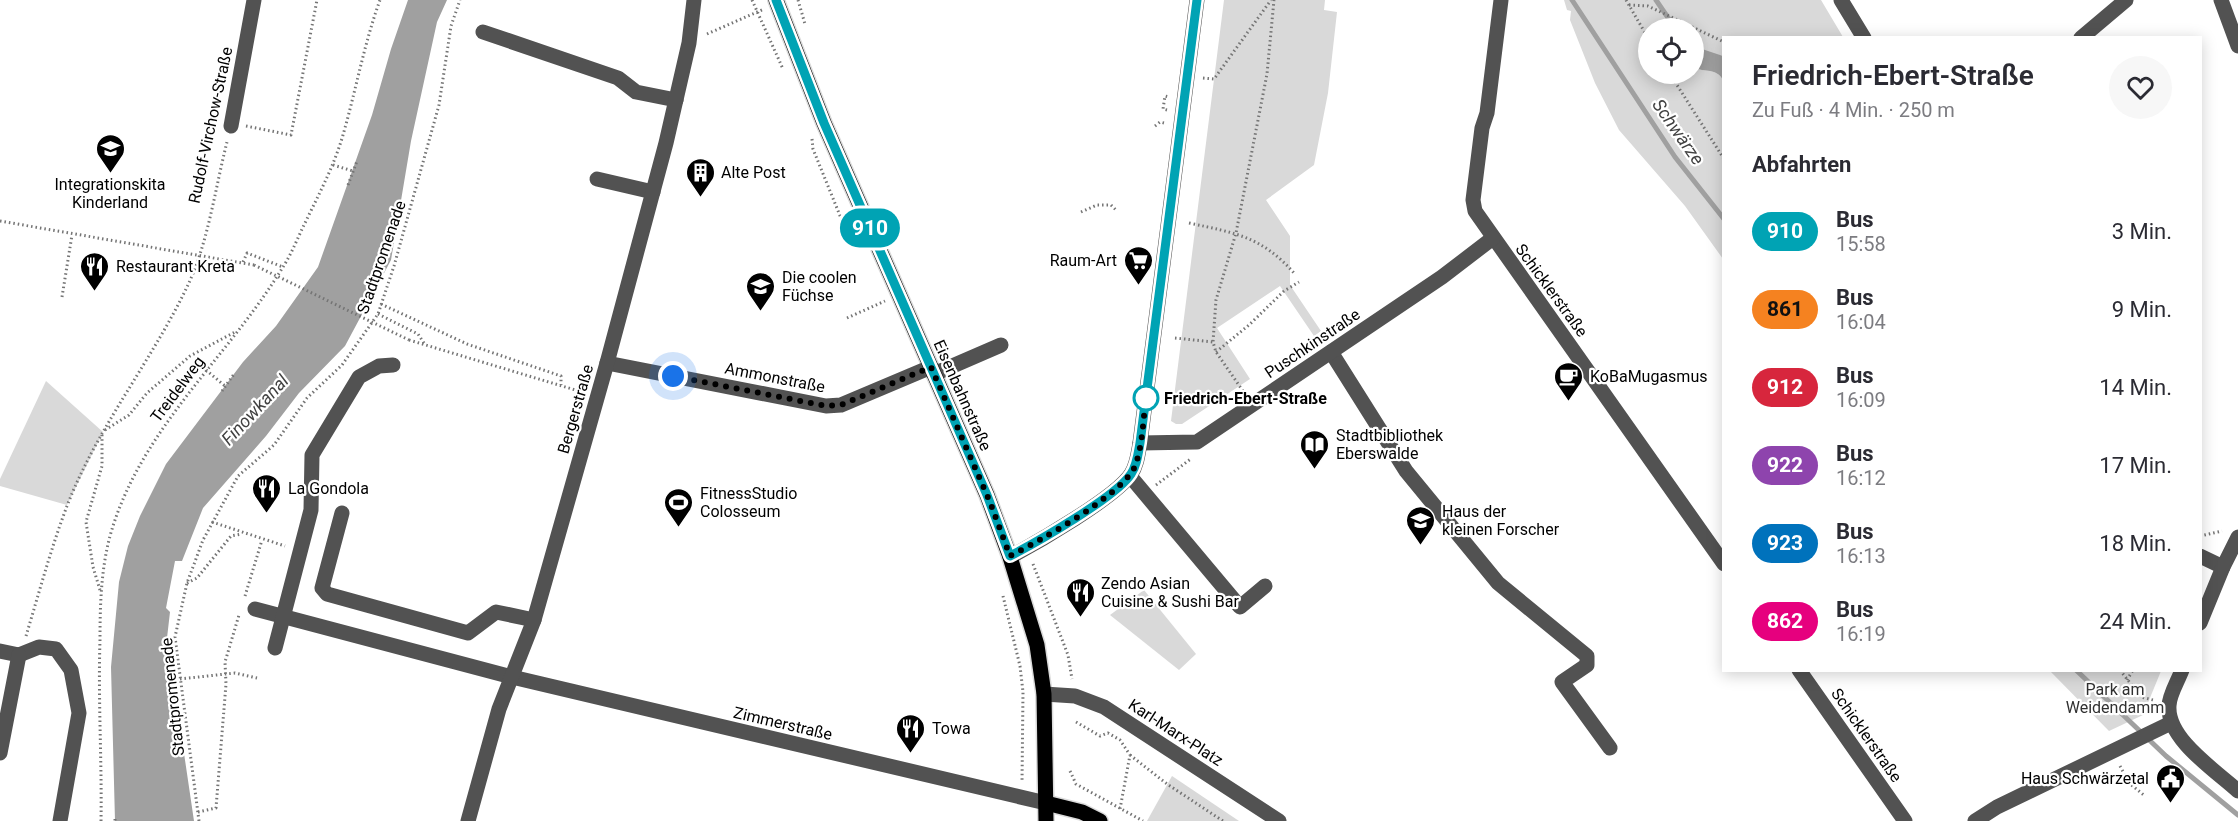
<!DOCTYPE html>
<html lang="de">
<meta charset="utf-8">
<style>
:root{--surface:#fff;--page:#f7f7f7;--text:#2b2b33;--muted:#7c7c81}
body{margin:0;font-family:Roboto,sans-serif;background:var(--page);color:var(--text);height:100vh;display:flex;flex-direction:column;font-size:22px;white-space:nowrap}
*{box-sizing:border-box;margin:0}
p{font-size:20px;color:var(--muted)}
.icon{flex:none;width:33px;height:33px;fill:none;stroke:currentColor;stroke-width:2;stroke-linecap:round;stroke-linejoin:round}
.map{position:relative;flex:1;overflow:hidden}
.side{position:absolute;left:1722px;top:36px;width:480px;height:636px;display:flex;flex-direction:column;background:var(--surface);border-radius:0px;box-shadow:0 3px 15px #0003}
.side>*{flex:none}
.badge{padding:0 12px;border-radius:20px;font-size:21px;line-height:39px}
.fabs{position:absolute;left:1638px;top:18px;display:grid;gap:12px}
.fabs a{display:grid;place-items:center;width:66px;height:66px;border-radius:50%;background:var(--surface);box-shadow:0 3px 15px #0003;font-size:30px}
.you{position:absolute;width:30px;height:30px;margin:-15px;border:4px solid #fff;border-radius:50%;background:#1a73e8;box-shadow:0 0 0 9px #1a73e833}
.map>.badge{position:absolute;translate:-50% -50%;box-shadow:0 0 0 3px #fff}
h2{padding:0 30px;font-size:22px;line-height:54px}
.round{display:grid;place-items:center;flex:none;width:63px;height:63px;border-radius:32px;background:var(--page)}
.headline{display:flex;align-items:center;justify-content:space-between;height:102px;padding:0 30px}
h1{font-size:28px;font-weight:600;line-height:45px}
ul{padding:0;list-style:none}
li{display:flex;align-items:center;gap:18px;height:78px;padding:0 30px}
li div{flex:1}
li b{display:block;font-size:22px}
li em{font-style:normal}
li .badge{min-width:66px;font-weight:700;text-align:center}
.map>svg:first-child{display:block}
.green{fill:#d9d9d9}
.water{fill:#a0a0a0}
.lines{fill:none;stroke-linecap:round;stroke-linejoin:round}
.stream{stroke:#a0a0a0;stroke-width:5}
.major-casing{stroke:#dbdbdb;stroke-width:18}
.path{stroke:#747474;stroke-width:3;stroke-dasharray:1.5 3;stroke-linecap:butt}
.minor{stroke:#525252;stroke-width:15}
.major{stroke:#000;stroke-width:15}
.path-bridge{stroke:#747474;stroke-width:3;stroke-dasharray:1.5 3;stroke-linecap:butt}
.line-casing{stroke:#fff;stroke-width:14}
.line{stroke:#00a3b4;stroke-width:9}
.walk{stroke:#000;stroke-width:6;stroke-dasharray:0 10.8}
.stop-dot{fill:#fff;stroke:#00a3b4;stroke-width:3}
.labels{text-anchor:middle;stroke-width:4.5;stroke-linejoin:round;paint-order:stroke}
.street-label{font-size:16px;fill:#000;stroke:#fff}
.poi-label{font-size:16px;fill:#000;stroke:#fff;text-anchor:start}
.stop-label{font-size:16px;font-weight:bold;fill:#000;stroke:#fff;text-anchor:start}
.park-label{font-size:16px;fill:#303030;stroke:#fff}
.water-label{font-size:18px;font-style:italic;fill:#414141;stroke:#fff}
</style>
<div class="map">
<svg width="2238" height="821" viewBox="0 0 2238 821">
<rect width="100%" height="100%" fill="#fff"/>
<g class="green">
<path d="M1224,0H1325L1324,10L1337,12L1328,93L1314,165L1266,200L1290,236V285L1321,331L1314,336L1280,286L1217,328L1250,379L1182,424H1176L1171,421Z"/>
<path d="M1564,0H1821L1843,37L1724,38L1723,56L1697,50L1694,59V28H1648V74H1694V68C1704,72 1717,68 1723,80V259L1685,206L1619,130L1595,83L1570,20L1571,11L1567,10Z"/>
<path d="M46,381L103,432L67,505L0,486V479Z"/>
<path d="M1144,590L1196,654L1179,670L1110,615Z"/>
<path d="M2050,671H2161L2143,715L2109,731Z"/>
<path d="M1172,776L1239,821H1147Z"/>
</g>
<g class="water">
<path d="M408,0H447L437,22L411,141L391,260L345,346L299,393L266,436L203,508L182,561H175L166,608L170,612L167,638L194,821H115L111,667L119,582L128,546L140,516L166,464L243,362L276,326L318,267L372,115L391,49Z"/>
<path d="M1702,49L1723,56V80C1717,68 1704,72 1694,68L1695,52Z"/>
</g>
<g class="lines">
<g class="stream">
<path d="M1572,0L1675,157L1724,219"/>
<path d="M1656,0L1675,28"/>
<path d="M2076,670L2166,756L2238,815"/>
</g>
<defs>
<g id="major">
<path d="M776,0L824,123L987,495L1010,557L1037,645L1044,694L1046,821"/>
<path d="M1046,803L1082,812L1100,821"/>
</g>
</defs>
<use href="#major" class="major-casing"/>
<g class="path">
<path d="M752,0L783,69"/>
<path d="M798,0L805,24"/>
<path d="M1626,0L1648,38"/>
<path d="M1629,5L1648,6L1724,42"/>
<path d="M707,34L764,9"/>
<path d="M1670,74L1724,159"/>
<path d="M1203,78L1214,79L1271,0"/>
<path d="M1167,110L1163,109L1165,96L1169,97"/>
<path d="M246,126L291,135L317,0"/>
<path d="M1155,126L1160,122L1164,123"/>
<path d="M812,139L813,149L847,233L857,241"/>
<path d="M333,165L353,171"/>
<path d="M348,185L357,161"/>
<path d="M1081,212L1097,205H1111L1117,211"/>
<path d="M0,221L254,265"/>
<path d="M1189,223C1235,233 1261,236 1294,273"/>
<path d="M243,262L247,253L283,267"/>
<path d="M62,297L72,235"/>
<path d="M381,304L467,344L561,376V385"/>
<path d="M378,314L418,334L424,343"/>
<path d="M847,318L885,301"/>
<path d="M1175,338L1213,342"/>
<path d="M409,340L582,392"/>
<path d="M1216,352L1249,325L1284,291L1299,282"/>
<path d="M206,370L225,386"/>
<path d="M222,391L234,374"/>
<path d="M1243,391L1216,352L1213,342L1216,300L1236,233L1267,74L1274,0"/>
<path d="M105,430L129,415L147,393L190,356L235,332"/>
<path d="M1156,485L1192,458"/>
<path d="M212,522L285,546"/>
<path d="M2200,536L2222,531"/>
<path d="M1033,564L1068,655L1072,679"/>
<path d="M187,583L197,578L231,536L242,534"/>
<path d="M100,590L93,567L86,522L102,466V435"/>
<path d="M245,596L262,540"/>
<path d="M1003,596L1020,666L1023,692L1022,782"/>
<path d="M26,636C39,593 51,548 67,506C97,428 151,362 187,287C208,244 215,189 227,142"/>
<path d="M2120,670L2141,697L2153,700"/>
<path d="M180,679L235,673L257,678"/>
<path d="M2127,680L2133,670"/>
<path d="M1076,722L1100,736L1108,733L1120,740L1130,755L1120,809"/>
<path d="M1130,755L1167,784L1223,821"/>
<path d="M2120,766L2129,783L2145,796"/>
<path d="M1070,771L1076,784L1143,821"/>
<path d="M198,812L216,808L226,684L225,662L239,615"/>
<path d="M115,819V821"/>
<path d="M101,821C102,761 98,700 100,640C100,605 101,570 110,536C140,429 227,359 283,267C292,253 298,237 305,223C319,194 334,166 343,135C356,90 364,44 380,0"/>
<path d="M199,821L175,637L187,583L203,540L238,476L274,445L307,398L342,365L378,314L394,266L439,105L451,26L460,0"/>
</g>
<g class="minor">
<path d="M1501,0L1487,113L1482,128L1473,200L1475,211L1724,564"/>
<path d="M1841,0L1864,38"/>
<path d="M2221,0L2238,46"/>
<path d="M483,32L618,78L636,92L676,100"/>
<path d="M2081,38L2126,0"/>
<path d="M231,126L254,0"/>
<path d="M597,179L653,192"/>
<path d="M1331,352L1406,471L1498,583L1587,656V665L1562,682L1610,748"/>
<path d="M607,363L826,406L841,405L931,367"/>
<path d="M934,374L1001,345"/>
<path d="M1140,443L1197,442L1442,277L1493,238"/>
<path d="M1130,476L1240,607L1265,586"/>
<path d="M342,513L322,588L327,594L468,633L496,612L534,620"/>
<path d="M2200,556L2223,567"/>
<path d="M1010,557C1036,543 1116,497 1131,474C1137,465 1138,454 1140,443L1197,0"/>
<path d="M255,609L512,677L1046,803"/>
<path d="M2200,623L2223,567L2238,537"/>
<path d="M275,648L311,510L312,455L359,377L379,366L393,365"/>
<path d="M0,651L19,655"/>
<path d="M19,655L39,647L56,649L71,670L79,713L60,821"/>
<path d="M1799,670L1905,821"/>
<path d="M2182,670C2178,681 2169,695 2169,706C2167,739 2215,770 2238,791"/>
<path d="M1044,694L1075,696L1104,707L1279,821"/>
<path d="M0,753L19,655"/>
<path d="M468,821L499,709L534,620L607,363L666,143L689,43L694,0"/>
<path d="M1975,821L1997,807L2171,723"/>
</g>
<use href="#major" class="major"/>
<path class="path-bridge" d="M254,265L409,340"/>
</g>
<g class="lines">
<defs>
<path id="line" d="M776,0L824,123L987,495L1010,556C1037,542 1116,497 1131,474C1137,465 1138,454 1140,443L1197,0"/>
</defs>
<use href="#line" class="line-casing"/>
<use href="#line" class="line"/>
<path class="walk" d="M673,376L826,406L841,405L931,367L990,502L1010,556C1038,542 1125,493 1135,466C1143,445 1143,419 1146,398"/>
</g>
<defs>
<symbol id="school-pin" viewBox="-11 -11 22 30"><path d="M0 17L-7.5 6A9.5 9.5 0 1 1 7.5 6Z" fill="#000" stroke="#fff"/><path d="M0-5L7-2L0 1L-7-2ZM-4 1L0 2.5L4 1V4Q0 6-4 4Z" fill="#fff"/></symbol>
<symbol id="building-pin" viewBox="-11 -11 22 30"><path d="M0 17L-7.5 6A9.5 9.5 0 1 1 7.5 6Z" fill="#000" stroke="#fff"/><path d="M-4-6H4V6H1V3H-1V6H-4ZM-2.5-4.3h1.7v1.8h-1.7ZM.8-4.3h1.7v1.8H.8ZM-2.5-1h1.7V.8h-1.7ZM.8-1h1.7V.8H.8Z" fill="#fff"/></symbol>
<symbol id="supermarket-pin" viewBox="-11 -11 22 30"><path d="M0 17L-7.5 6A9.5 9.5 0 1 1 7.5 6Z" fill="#000" stroke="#fff"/><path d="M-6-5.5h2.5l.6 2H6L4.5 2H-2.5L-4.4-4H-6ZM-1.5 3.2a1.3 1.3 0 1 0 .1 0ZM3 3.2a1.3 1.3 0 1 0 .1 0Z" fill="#fff"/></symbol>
<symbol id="restaurant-pin" viewBox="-11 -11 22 30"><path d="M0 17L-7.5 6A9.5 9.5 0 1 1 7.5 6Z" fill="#000" stroke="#fff"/><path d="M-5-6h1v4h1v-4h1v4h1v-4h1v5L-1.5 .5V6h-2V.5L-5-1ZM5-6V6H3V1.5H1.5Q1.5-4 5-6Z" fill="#fff"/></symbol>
<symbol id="cafe-pin" viewBox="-11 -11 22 30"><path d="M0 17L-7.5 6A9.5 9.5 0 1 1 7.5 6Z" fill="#000" stroke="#fff"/><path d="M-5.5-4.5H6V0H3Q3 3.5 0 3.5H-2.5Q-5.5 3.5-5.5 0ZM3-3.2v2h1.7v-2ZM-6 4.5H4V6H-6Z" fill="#fff"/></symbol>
<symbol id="library-pin" viewBox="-11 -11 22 30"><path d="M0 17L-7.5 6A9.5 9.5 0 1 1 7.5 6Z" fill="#000" stroke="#fff"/><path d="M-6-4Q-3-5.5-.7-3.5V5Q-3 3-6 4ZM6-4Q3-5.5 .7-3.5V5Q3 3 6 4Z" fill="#fff"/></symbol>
<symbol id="stadium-pin" viewBox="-11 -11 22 30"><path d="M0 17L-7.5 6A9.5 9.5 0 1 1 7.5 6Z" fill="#000" stroke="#fff"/><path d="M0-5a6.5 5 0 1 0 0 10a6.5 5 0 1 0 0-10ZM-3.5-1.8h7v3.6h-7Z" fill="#fff"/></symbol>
<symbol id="civic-pin" viewBox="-11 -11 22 30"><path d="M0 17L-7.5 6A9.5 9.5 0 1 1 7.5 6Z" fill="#000" stroke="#fff"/><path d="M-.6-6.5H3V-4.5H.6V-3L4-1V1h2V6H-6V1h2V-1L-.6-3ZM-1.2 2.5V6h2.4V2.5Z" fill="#fff"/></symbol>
</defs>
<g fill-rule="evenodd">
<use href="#school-pin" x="94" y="132" width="33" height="45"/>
<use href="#building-pin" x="684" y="156" width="33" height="45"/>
<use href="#supermarket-pin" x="1122" y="244" width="33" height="45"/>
<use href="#restaurant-pin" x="78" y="250" width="33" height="45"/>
<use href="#school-pin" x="744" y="270" width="33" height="45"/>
<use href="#cafe-pin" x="1552" y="360" width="33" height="45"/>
<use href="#library-pin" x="1298" y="428" width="33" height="45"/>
<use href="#restaurant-pin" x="250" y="472" width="33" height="45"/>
<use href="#stadium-pin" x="662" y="486" width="33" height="45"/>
<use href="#school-pin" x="1404" y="504" width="33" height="45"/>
<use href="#restaurant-pin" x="1064" y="576" width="33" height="45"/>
<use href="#restaurant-pin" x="894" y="712" width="33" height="45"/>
<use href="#civic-pin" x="2154" y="762" width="33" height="45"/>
</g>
<circle class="stop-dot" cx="1146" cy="398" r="12"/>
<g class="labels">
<g class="street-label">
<text transform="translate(210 125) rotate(-78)" y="6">Rudolf-Virchow-Straße</text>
<text transform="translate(381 257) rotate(-71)" y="6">Stadtpromenade</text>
<text transform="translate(1552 290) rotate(54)" y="6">Schicklerstraße</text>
<text transform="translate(1312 343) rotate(-34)" y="6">Puschkinstraße</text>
<text transform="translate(775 377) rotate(11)" y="6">Ammonstraße</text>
<text transform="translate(177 389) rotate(-53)" y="6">Treidelweg</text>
<text transform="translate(963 395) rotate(66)" y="6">Eisenbahnstraße</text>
<text transform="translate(575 409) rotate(-74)" y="6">Bergerstraße</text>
<text transform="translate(172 697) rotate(-96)" y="6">Stadtpromenade</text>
<text transform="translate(783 723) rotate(13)" y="6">Zimmerstraße</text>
<text transform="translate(1176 732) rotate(33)" y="6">Karl-Marx-Platz</text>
<text transform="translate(1867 735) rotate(55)" y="6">Schicklerstraße</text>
</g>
<g class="poi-label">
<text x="721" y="178">Alte Post</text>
<text x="110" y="190" text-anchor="middle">Integrationskita<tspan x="110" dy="18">Kinderland</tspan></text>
<text x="1117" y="266" text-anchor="end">Raum-Art</text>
<text x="116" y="272">Restaurant Kreta</text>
<text x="782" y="283">Die coolen<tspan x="782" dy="18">Füchse</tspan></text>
<text x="1590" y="382">KoBaMugasmus</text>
<text x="1336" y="441">Stadtbibliothek<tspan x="1336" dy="18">Eberswalde</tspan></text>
<text x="288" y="494">La Gondola</text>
<text x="700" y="499">FitnessStudio<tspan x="700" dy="18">Colosseum</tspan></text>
<text x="1442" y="517">Haus der<tspan x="1442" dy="18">kleinen Forscher</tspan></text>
<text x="1101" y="589">Zendo Asian<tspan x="1101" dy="18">Cuisine &amp; Sushi Bar</tspan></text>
<text x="932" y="734">Towa</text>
<text x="2149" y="784" text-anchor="end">Haus Schwärzetal</text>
</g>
<g class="stop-label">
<text x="1164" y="404">Friedrich-Ebert-Straße</text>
</g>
<g class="park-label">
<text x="2115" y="695">Park am<tspan x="2115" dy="18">Weidendamm</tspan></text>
</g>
<g class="water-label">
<text transform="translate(1678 132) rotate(55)" y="6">Schwärze</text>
<text transform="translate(255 410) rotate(-47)" y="6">Finowkanal</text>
</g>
</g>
</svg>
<div class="fabs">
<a><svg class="icon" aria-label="locate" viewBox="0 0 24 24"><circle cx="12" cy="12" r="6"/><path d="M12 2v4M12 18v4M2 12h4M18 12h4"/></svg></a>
</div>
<div class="you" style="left:673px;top:376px"></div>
<b class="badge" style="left:870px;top:228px;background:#00a3b4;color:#fff">910</b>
<section class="side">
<div class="headline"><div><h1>Friedrich-Ebert-Straße</h1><p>Zu Fuß · 4 Min. · 250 m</p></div><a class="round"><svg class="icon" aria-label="heart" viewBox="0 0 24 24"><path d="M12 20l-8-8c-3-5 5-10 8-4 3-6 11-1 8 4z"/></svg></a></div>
<h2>Abfahrten</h2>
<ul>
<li><span class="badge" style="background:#00a3b4;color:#fff">910</span><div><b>Bus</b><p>15:58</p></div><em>3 Min.</em></li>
<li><span class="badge" style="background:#f58220;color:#111">861</span><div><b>Bus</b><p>16:04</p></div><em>9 Min.</em></li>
<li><span class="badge" style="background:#d7263d;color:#fff">912</span><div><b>Bus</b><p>16:09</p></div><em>14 Min.</em></li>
<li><span class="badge" style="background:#8e44ad;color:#fff">922</span><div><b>Bus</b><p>16:12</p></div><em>17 Min.</em></li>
<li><span class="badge" style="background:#0072bc;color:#fff">923</span><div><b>Bus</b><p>16:13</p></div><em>18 Min.</em></li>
<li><span class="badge" style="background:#e6007e;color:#fff">862</span><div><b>Bus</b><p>16:19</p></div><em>24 Min.</em></li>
</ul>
</section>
</div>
